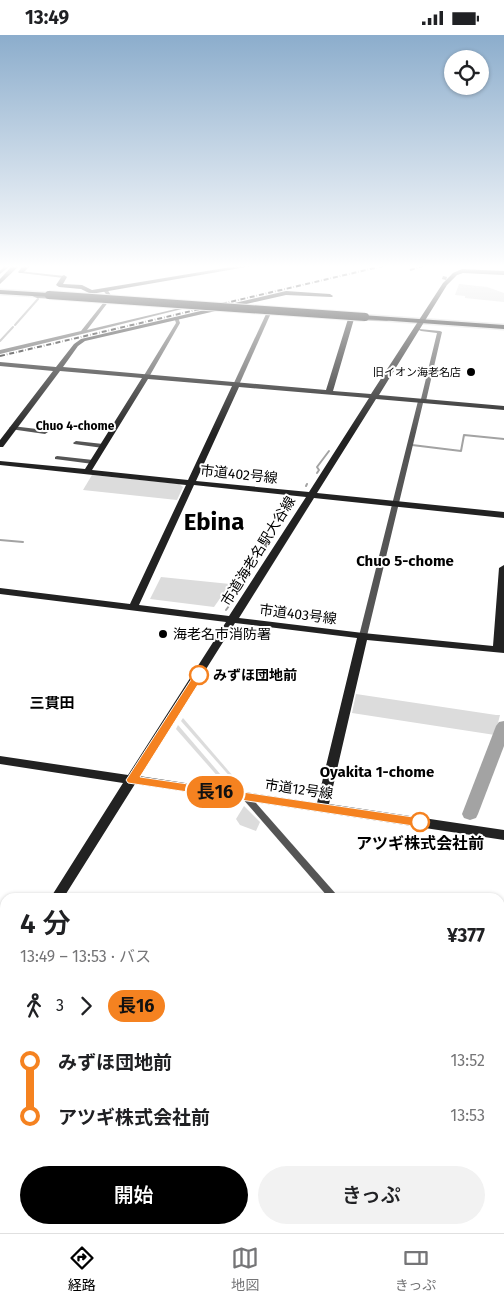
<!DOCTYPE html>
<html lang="ja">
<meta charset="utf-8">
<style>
:root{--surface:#fff;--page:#f2f2f2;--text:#202124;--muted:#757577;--line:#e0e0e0;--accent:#000}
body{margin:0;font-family:"Fira Sans","Noto Sans JP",sans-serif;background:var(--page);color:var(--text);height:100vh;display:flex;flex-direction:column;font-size:19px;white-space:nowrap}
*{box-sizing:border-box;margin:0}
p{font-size:16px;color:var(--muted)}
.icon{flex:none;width:28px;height:28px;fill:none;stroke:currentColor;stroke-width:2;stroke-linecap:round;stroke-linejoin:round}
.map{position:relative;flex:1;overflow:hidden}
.panel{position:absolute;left:0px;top:858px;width:505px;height:341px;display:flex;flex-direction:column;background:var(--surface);border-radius:15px 15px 0 0;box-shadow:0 1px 4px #0004}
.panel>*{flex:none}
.badge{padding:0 10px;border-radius:16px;font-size:18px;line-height:32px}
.controls{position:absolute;left:444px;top:15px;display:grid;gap:10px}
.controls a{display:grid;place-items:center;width:45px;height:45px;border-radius:50%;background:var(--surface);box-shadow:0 1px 4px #0004;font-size:25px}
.map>.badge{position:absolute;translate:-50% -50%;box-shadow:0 0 0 2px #fff}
.legs{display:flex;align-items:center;gap:8px;height:55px;padding:0 20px;font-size:16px}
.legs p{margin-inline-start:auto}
.head{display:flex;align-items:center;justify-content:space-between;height:85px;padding:0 20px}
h1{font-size:28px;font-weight:600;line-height:38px}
.cta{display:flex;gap:10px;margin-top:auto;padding:10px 20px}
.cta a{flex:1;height:58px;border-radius:30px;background:var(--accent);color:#fff;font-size:20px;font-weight:600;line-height:58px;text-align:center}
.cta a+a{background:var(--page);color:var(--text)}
ul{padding:0 20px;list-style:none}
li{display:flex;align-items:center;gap:18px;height:55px;font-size:19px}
li i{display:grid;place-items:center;width:8px;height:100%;margin:0 6px;background:currentColor}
li i::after{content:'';width:12px;height:12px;margin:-6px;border:4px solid;border-radius:50%;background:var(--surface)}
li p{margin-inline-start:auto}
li:first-child i{background:linear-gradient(#0000 50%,currentColor 0)}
li:last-child i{background:linear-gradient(currentColor 50%,#0000 0)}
.status{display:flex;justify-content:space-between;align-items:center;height:35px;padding:0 25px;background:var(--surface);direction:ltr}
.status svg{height:14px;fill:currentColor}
.tab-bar{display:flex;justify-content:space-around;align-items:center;height:70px;border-top:1px solid var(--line);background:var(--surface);font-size:14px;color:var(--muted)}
.tab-bar a{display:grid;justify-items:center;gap:2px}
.tab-bar .selected{color:var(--accent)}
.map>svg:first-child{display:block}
.green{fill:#dcdcdc}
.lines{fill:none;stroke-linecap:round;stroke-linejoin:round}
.stream{stroke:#a3a3a3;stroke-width:2}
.river{fill:#a3a3a3;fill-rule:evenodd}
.primary-casing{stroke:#dbdbdb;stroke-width:3}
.street{fill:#555;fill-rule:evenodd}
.secondary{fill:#222;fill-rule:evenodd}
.primary{fill:#000;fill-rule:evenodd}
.rail{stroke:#000;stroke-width:2;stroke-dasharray:5 2 0.5 2;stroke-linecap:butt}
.primary-bridge-casing{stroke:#dbdbdb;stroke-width:10;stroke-linecap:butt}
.primary-bridge{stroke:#000;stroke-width:8}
.line-1{fill:#f58220;stroke:#fff}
.poi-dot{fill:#000;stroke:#fff;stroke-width:2}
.stop-1-dot{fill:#fff;stroke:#f58220;stroke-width:2.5}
.labels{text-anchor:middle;stroke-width:4;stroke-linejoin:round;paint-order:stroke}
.far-poi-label{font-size:11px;fill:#000;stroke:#fff;text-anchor:end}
.far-neighbourhood-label{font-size:12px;font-weight:bold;fill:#000;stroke:#fff}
.street-label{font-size:14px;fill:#000;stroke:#fff}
.poi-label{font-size:14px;fill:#000;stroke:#fff;text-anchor:start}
.stop-label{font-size:14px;font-weight:bold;fill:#000;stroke:#fff;text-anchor:start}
.neighbourhood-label{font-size:15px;font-weight:bold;fill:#000;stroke:#fff}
.near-stop-label{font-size:16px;font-weight:bold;fill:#000;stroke:#fff}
.town-label{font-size:24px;font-weight:bold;fill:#000;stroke:#fff}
</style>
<div class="status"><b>13:49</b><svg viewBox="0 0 49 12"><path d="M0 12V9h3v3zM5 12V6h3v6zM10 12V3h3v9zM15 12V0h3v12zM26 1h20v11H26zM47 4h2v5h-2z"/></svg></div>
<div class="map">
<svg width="504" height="1198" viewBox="0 0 504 1198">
<rect width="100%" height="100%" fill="#fff"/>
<g class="green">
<path d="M459,249L487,252L504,258V267L465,263V261L455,260Z"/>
<path d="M92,440L179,449L183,452L177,465L83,455Z"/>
<path d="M161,542L230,549L214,572L150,564Z"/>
<path d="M356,659L496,680H500L495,700L352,678Z"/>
<path d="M183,683L245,755L240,753L181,686Z"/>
<path d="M178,690L233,754L228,753L176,694Z"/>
<path d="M244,771L260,787L256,796L240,790L236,784Z"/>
</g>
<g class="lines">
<g class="stream">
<path d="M15,290L38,264"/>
<path d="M0,306L13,292"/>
<path d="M412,410L461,416L464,400L504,404"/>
<path d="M317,438L319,435L317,432L329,416"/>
<path d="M306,451L307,449"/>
<path d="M0,505L23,507"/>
<path d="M226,575L229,571"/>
</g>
<g class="river">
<path d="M504,686V711L478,779L476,783L470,785L464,783L462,779L496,691L499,687Z"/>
<path d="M294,1194H318L316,1198H292Z"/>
</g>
<defs>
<g id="primary">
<path d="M0,255L49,258L53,260L49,262L0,259Z"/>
<path d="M362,280L504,290V294L365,284H362Z"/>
</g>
</defs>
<use href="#primary" class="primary-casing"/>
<g class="street">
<path d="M5,231H10L0,239V236Z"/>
<path d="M19,236L64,241L66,242L64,243L21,238L19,237Z"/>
<path d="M443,241L447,242L446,245L442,244Z"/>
<path d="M103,254H107L112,262L87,295L184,272L186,273L82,299L0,319V315L81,296L108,262L103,255Z"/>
<path d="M30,258H34L38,261L56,262L58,263L56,264L37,263L30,260Z"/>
<path d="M267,277L271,278L239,350L234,351L233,350Z"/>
<path d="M174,282H178L180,288L149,342L144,343L143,342L176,288Z"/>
<path d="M356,283L387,284L389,285L387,286L358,285H356Z"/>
<path d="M419,294L440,296L442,297L426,366L423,368L367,601L363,603L359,601L418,366L421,364L437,298L421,296L419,295Z"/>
<path d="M12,391L45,395L48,397L45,399L10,394L9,393Z"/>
<path d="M76,406L103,409L106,411L103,413L74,409L73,408Z"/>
<path d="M57,421L93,425L96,427L93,429L55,424V422Z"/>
<path d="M245,758L248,759L336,859L338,862H328L242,763L241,761L242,759Z"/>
<path d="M500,1050L504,1051V1065L500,1064Z"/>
</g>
<g class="secondary">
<path d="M12,231H19L0,249V244Z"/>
<path d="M23,231H30L23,238H19L18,237Z"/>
<path d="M237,231H252L91,259L81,254L59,252L56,250L62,241L64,240L67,242L63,249L82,250L92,255Z"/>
<path d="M462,234L504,236V240L463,238L457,240L447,250L379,360L504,371V375L376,364L317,458L504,477V483L314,463L239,583L363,598L493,611L499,533L504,530V618L367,605L329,769L504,795V805L135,749L64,862H51L123,748L0,729V721L128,740L226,587L0,559V553L130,569L186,450L0,430V426L85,434L142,343L60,336L3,412H0V405L53,336L0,331V327L56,332L74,309L81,304L286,256L330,259L333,261L332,262L286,260L85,306L78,311L63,332L326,355L348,284L351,282L354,284L333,356L371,359L443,248L453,238ZM148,344L232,351L188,445L92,435ZM239,352L369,363L309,457L196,446ZM194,450L306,462L229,581L139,570ZM235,588L357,603L317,768L139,741Z"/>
<path d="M5,939V957L0,959V941Z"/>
</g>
<use href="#primary" class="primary"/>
<g class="rail">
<path d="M410,235L423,231"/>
<path d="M0,321L383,231"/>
</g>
<defs>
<path id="primary-bridge" d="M49,260L365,282"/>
</defs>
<use href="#primary-bridge" class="primary-bridge-casing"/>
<use href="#primary-bridge" class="primary-bridge"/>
</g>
<linearGradient id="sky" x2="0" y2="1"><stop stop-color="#8cadcc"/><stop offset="0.58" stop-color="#fff"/><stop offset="1" stop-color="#fff" stop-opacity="0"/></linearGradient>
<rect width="504" height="399" fill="url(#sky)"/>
<path class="line-1" d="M199,636L204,640L140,742L420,783L425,784L426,787L425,790L420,792L128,748L126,745L128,742L196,637Z"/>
<g class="poi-dot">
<circle cx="471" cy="337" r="5"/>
<circle cx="163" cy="599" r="5"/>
</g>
<g class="stop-1-dot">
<circle cx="199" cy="640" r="9"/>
<circle cx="420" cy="787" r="9"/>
</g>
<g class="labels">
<g class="far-poi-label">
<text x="461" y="341">旧イオン海老名店</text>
</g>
<g class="far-neighbourhood-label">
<text x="75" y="395">Chuo 4-chome</text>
</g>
<g class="street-label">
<text transform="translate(239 439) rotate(6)" y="5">市道402号線</text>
<text transform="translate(258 516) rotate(-58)" y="5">市道海老名駅大谷線</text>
<text transform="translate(298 579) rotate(7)" y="5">市道403号線</text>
<text transform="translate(299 754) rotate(8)" y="5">市道12号線</text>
</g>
<g class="poi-label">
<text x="173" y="604">海老名市消防署</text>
</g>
<g class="stop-label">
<text x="213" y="645">みずほ団地前</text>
</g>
<g class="neighbourhood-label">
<text x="405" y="531">Chuo 5-chome</text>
<text x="52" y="673">三貫田</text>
<text x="377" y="742">Oyakita 1-chome</text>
</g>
<g class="near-stop-label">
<text x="420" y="814">アツギ株式会社前</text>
</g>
<g class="town-label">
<text x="214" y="495">Ebina</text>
</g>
</g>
</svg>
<div class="controls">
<a><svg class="icon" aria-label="locate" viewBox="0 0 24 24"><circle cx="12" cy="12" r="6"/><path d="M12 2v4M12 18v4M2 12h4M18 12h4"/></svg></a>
</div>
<b class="badge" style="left:215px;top:757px;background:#f58220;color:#111">長16</b>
<section class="panel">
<div class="head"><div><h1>4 分</h1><p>13:49 – 13:53 · バス</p></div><b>¥377</b></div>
<div class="legs"><svg class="icon" aria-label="walk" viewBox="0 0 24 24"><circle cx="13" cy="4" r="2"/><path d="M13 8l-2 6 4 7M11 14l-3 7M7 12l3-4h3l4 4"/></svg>3<svg class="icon" aria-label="forward" viewBox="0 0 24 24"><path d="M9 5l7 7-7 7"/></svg><b class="badge" style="background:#f58220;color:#111">長16</b></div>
<ul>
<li><i style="color:#f58220"></i><b>みずほ団地前</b><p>13:52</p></li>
<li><i style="color:#f58220"></i><b>アツギ株式会社前</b><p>13:53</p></li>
</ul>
<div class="cta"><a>開始</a><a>きっぷ</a></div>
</section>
</div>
<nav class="tab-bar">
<a class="selected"><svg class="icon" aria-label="directions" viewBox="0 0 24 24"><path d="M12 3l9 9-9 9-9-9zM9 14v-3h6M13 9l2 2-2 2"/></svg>経路</a>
<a><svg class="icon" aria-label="map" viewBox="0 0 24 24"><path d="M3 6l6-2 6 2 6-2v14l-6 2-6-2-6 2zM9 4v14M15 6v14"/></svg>地図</a>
<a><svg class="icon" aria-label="tickets" viewBox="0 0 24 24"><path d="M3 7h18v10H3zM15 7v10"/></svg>きっぷ</a>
</nav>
